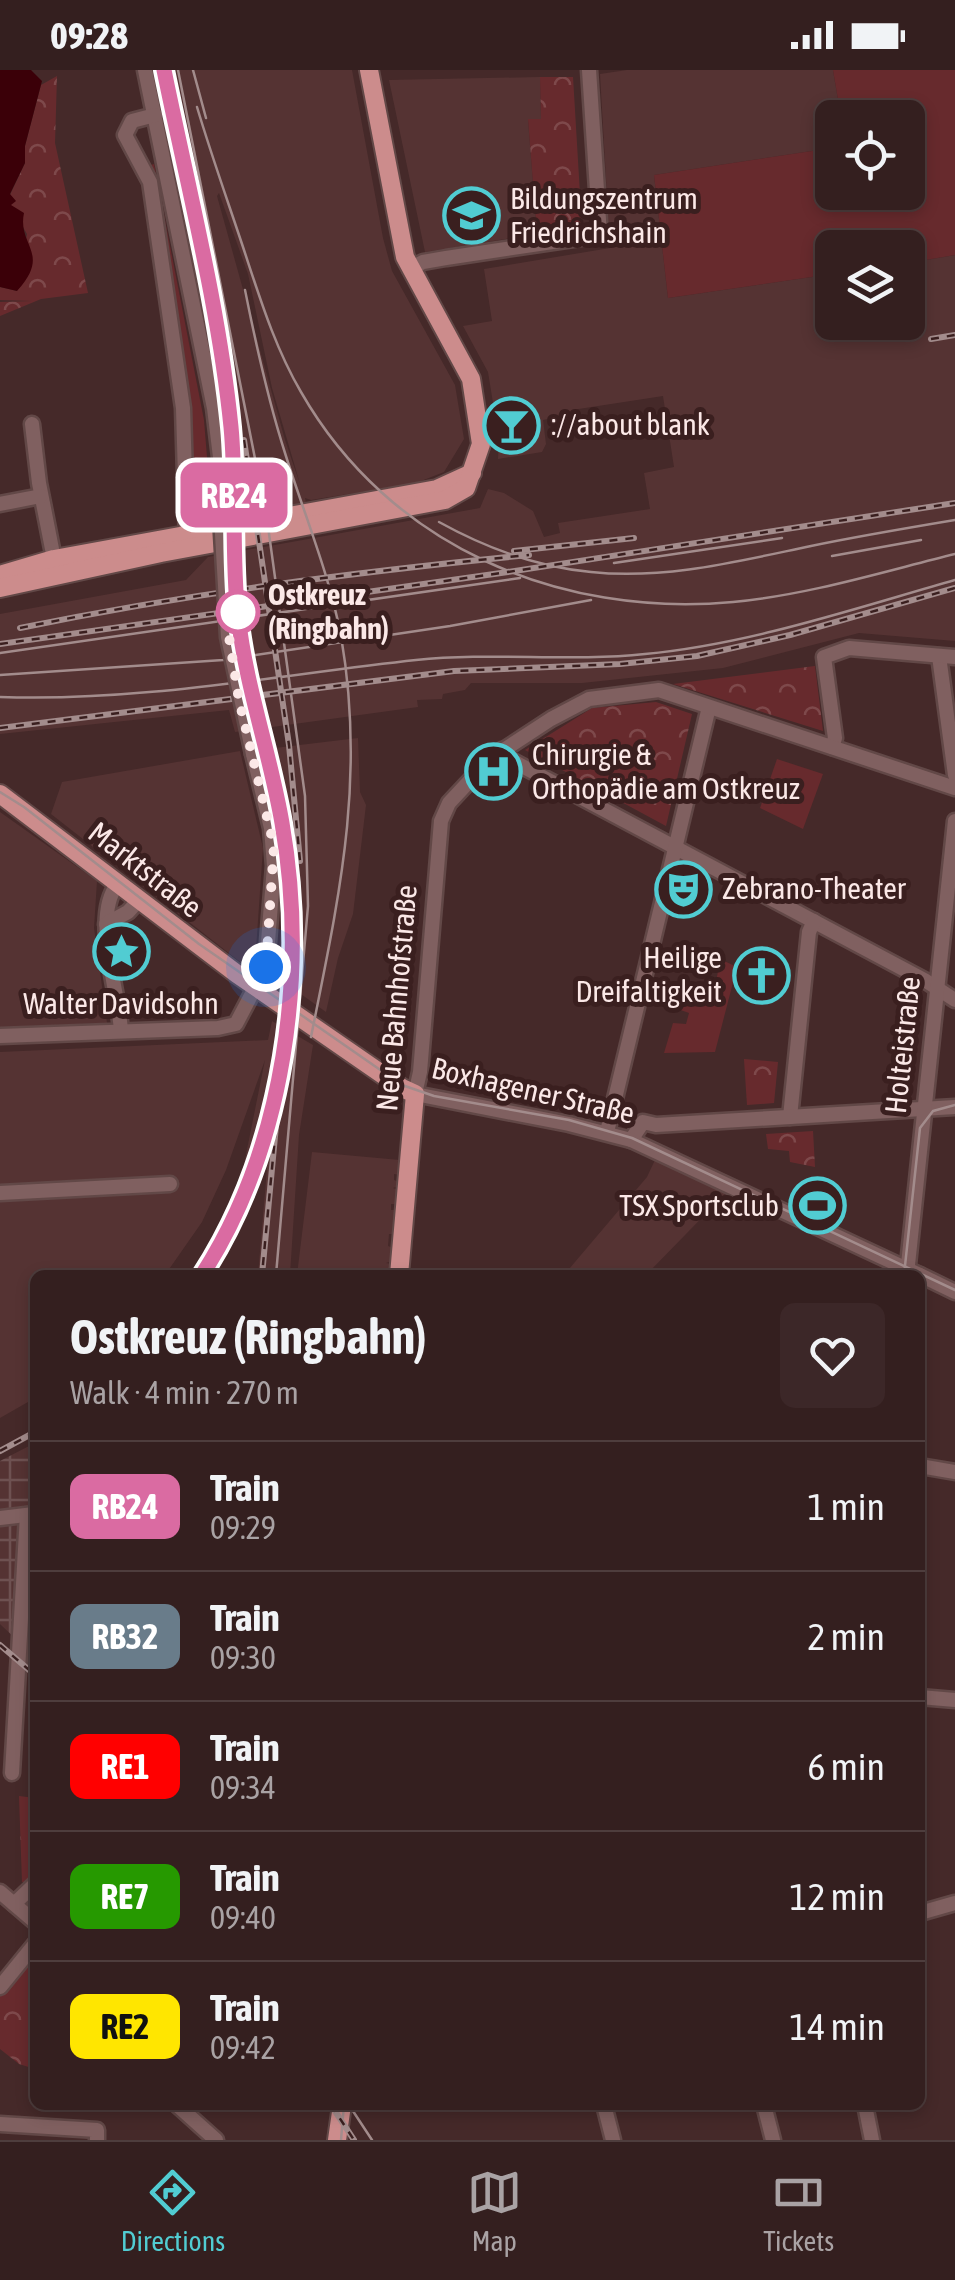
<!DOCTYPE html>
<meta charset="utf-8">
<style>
:root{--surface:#341f1f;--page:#3c2728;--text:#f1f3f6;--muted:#a9a2a4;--line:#4e3d3d;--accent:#51ccd2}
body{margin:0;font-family:"Asap Condensed",sans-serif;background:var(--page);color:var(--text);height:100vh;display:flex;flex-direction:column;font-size:38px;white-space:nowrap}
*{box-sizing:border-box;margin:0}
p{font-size:32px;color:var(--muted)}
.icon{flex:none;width:55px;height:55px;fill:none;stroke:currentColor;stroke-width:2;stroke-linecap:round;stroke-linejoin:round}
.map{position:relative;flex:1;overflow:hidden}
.details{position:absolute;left:30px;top:1200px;width:895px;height:840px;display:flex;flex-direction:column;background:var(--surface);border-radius:15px;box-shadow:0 5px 15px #0003,0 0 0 2px var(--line)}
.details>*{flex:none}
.badge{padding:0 20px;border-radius:15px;font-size:35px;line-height:65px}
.controls{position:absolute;left:815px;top:30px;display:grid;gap:20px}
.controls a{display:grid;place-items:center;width:110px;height:110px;border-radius:15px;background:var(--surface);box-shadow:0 5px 15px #0003,0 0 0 2px var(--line);font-size:50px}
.you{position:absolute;width:50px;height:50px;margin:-25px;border:8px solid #fff;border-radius:50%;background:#1a73e8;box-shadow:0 0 0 15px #1a73e833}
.map>.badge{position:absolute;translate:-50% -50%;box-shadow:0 0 0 5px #fff}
.round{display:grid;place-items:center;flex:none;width:105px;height:105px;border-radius:15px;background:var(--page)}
.head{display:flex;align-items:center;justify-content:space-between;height:170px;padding:0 40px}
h1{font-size:48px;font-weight:700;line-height:75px}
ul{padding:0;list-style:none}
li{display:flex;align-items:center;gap:30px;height:130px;padding:0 40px;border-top:2px solid var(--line)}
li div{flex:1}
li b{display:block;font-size:38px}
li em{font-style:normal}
li .badge{min-width:110px;font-weight:700;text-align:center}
.status{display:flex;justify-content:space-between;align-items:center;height:70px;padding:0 50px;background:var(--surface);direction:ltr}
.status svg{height:28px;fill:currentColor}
.tabs{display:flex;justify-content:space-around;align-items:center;height:140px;border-top:2px solid var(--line);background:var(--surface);font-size:28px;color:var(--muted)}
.tabs a{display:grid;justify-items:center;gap:5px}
.tabs .on{color:var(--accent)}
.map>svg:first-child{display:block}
.built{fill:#533;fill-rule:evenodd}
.industrial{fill:url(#industrial-grid)}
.green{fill:#672a2d}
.forest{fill:url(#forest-crowns)}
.water{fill:#3b0008}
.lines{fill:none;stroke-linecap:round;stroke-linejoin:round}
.minor-casing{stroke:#624847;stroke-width:19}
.major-casing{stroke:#624847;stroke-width:22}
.minor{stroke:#806060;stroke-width:14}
.major{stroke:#cc8c8c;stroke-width:18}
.tram{stroke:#a38c8c;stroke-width:2.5}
.rail-casing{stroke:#a38c8c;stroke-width:6}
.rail{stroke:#3a1f1f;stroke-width:2.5;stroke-dasharray:8;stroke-linecap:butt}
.minor-bridge-casing{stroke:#624847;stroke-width:19;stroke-linecap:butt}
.minor-bridge{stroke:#806060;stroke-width:14}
.line-casing{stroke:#fff;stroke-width:22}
.line{stroke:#da6ba2;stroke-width:15}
.walk{stroke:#fbe8e7;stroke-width:10;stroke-dasharray:0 18}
.stop-dot{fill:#fff;stroke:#da6ba2;stroke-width:5}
.labels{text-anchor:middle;stroke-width:10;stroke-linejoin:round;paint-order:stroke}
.poi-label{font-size:30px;fill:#fbe8e7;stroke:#3a1f1f;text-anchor:start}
.stop-label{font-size:30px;font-weight:bold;fill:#fbe8e7;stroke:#3a1f1f;text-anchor:start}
.street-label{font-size:30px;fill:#fbe8e7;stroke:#3a1f1f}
</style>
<div class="status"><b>09:28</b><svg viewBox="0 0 49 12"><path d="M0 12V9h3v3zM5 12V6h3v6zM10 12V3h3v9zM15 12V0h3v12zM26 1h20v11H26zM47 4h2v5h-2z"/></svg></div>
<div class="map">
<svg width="955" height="2070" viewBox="0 0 955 2070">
<defs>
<pattern id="industrial-grid" width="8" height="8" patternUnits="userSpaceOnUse" patternTransform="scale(2.5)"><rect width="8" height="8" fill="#533"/><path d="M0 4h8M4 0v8" fill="none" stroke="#6e5151"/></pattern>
<pattern id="forest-crowns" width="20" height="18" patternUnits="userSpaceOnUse" patternTransform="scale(2.5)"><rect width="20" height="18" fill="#672a2d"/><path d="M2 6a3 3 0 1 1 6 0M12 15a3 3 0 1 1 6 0" fill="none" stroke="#7e494b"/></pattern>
</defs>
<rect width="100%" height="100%" fill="#452929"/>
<g class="built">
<path d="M158,0H352L383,168L392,201L455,315L464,369L444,402L416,413L311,430L305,428L306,433L227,446L226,369L218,305ZM219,123L248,204L272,318L300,414L285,370L217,126Z"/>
<path d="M627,0H833L841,47L832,48V78L654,105L668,228L832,204V252H908V193L955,185V571L859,563L723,598L582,613H471L465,620L443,624L442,629L417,630L418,637L235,662L229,640L0,664V544L186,510L208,487L480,438L488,419L504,423L533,441L544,467L560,463L558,453L650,439L644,403L674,397L663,326L572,340V344L543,350L546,374L542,382L498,389L499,370L488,302L463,256L492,251L484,199L610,178L600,4Z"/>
<path d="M540,7L541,50H528L537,164L425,182L389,10Z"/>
<path d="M358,668L360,722L366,735L353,844L338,888L326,942L277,907L285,806L275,737L258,680Z"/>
<path d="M240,681L263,778L255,894L244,895L51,744L62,712Z"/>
<path d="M0,742L97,811L94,858L107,953L0,957Z"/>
<path d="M272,951L313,975L299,1065L290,1205H258L268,1087L229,1181L216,1203L195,1205L238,1124L265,990L226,1100L202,1152L165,1205H35V1328L0,1348V982L268,970Z"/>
<path d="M312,1082L400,1090V1105L394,1104V1110L399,1112V1116L393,1118L399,1120L397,1134H391V1140H397L395,1164H389L388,1176L393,1178L392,1191L386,1193L392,1194L391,1200L385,1203L391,1205H297Z"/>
<path d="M655,1090L726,1123L646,1205H564L647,1107Z"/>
</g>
<path class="industrial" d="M35,1373V1587L0,1554V1391Z"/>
<g class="green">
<path d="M833,0H955V185L908,193V178H832V204L668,228L654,105L832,78V122H908V48L841,47Z"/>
<path d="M154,94L204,350L210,424H192L151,95Z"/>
<path d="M777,689L823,704L803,759L760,738Z"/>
<path d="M720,889L737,897L715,982L664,983L673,953L686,954L689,943L672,937L678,909L690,911L686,930L712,936Z"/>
</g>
<g class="forest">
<path d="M57,6L55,73L88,223L41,229L0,246V232L33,231L0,230V217L17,221L27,164L10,134V125L25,93V76L41,15Z"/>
<path d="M540,7H573L582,158L537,164L528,49H541Z"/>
<path d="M815,596L823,661L673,614Z"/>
<path d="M656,632L692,644L666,756L525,680L592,638Z"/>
<path d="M744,989L778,992L774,1033L747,1035Z"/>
<path d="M813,1061L815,1097L790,1092L789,1081L768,1079L766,1064Z"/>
<path d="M19,1726L35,1728V1804L27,1812H22Z"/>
<path d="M35,1879V1999L19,1994L0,1979V1921Z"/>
</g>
<path class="water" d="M0,0H31L42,11L25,76V93L10,124L16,131L11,135L24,143C17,176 52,183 17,221L0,217Z"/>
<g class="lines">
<defs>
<g id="minor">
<path d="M145,0L214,338L220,387L221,447"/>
<path d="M155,45L132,51L125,65L150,112L183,338L187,474"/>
<path d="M410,199L423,192L446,188L600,165L589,0"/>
<path d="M32,354L39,413L54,489"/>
<path d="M0,434L41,426"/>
<path d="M939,586L955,705"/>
<path d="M832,677L835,668L824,587L849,578L955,587"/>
<path d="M502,680L507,688L926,911L955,930"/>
<path d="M117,815C92,847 119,922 121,961"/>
<path d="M106,854L128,842L138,831"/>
<path d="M0,966L218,958L236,954L266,897L274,796L271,758L253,684"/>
<path d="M790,1047L809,862L814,851"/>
<path d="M607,1062L709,637"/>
<path d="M631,1070L643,1052L656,1055L955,1037"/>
<path d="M0,1123L170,1114"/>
<path d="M907,1204L955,751"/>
<path d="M920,1205L631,1070L569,1054L415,1024L420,1002L441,751L449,733L490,689L551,649L589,629L659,620L955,718"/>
<path d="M920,1205L955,1222"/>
<path d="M920,1396L955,1402"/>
<path d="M0,1448L34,1444"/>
<path d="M920,1627L955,1630"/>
<path d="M12,1703L27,1445"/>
<path d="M0,1822L35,1852"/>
<path d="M14,1834L35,1814"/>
<path d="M920,1843L955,1833"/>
<path d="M0,1917L35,1874"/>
<path d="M177,2035L216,2070"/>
<path d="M604,2035L613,2070"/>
<path d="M764,2035L773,2070"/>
<path d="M865,2035L872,2070"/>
<path d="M0,2054L97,2060V2070"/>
</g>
<g id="major">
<path d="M0,505L54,489L437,419L472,403"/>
<path d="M0,518L161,483L445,430L466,418L481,374L471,309L405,187L369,0"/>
<path d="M0,724L237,904L402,1018L415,1024L399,1205"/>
<path d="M337,2070L342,2035"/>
</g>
</defs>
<use href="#minor" class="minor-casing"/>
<use href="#major" class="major-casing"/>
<use href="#minor" class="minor"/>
<use href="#major" class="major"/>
<g class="tram">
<path d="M178,0L267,449L305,726L308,836L276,1205"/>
<path d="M193,0L206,48"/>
<path d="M197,37C211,84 227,129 242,174C259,225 274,276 301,322C389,476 559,548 733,532C808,525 882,502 955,484"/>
<path d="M245,220C256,275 268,330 285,383C304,444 329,503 341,566C366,710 339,827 311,967"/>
<path d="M439,452C486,478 537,497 591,502C665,510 739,491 811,476C859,466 907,458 955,450"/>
<path d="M832,486L921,470"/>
<path d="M614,493L782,468"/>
<path d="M0,583L520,508"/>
<path d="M0,605L223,590L450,556L591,530"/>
<path d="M0,627C140,632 278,605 416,590C492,582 569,592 645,584C750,574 853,539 955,510"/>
<path d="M0,722L24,737L199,874L402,1015L434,1026L569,1050L632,1068L955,1220"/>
<path d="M904,1205L920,1058L933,1041L955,1035"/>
<path d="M349,2035L372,2070"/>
<path d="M341,2070L344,2035"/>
</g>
<defs>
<g id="rail">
<path d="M164,0L222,292L233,384L238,548L251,624L278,730L290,825L289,917L262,1205"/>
<path d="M931,269L955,265"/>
<path d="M244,370L289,675L300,791"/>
<path d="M514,481L634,468"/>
<path d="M20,558C190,523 356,502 529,485"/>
<path d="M0,574L501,503L955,433"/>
<path d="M0,658L454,601L620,594L697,586L790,565L955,518"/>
<path d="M202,1205C231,1158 251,1111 266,1058"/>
<path d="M0,1381L35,1362"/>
<path d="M0,1575L35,1605"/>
<path d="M331,2035L354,2070"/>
</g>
</defs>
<use href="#rail" class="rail-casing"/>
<use href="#rail" class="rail"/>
<defs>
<path id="minor-bridge" d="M221,447L228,567L253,684"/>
</defs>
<use href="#minor-bridge" class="minor-bridge-casing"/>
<use href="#minor-bridge" class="minor-bridge"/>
</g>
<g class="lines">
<defs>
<path id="line" d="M164,0C188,118 219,237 231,357C237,420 231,483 238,546C246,617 270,683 282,753C308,903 285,1076 202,1205"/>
</defs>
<use href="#line" class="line-casing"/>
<use href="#line" class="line"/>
<path class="walk" d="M238,542L226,548L239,630L274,776L266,897"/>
</g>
<defs>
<symbol id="university-ring" viewBox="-11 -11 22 22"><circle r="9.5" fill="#3a1f1f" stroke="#51ccd2" stroke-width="1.5"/><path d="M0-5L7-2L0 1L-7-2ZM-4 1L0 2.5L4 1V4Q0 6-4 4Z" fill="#51ccd2"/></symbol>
<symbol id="bar-ring" viewBox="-11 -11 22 22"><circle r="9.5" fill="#3a1f1f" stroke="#51ccd2" stroke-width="1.5"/><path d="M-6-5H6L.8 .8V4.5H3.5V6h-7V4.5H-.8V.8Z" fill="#51ccd2"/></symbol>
<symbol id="hospital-ring" viewBox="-11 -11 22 22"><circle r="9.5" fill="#3a1f1f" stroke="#51ccd2" stroke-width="1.5"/><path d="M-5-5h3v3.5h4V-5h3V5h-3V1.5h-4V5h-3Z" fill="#51ccd2"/></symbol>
<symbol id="theatre-ring" viewBox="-11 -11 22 22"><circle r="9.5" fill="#3a1f1f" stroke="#51ccd2" stroke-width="1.5"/><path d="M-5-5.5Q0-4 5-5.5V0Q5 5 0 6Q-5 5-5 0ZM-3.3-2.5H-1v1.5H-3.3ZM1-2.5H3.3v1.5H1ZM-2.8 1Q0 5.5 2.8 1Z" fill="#51ccd2"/></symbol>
<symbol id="sight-ring" viewBox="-11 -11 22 22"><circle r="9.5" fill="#3a1f1f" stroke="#51ccd2" stroke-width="1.5"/><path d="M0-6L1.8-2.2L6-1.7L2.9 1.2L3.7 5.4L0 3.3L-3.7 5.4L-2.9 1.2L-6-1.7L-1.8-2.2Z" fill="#51ccd2"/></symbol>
<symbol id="church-ring" viewBox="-11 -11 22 22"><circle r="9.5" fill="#3a1f1f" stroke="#51ccd2" stroke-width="1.5"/><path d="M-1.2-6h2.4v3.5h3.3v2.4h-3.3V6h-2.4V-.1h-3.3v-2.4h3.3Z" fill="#51ccd2"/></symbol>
<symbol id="stadium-ring" viewBox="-11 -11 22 22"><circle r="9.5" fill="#3a1f1f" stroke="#51ccd2" stroke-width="1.5"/><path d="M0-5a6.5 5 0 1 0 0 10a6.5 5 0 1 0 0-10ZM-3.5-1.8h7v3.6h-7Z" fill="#51ccd2"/></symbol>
</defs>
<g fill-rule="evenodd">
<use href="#university-ring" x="440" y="114" width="63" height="63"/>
<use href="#bar-ring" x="480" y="324" width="63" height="63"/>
<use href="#hospital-ring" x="462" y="670" width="63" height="63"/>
<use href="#theatre-ring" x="652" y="788" width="63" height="63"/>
<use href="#sight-ring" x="90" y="850" width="63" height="63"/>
<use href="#church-ring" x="730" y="874" width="63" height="63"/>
<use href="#stadium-ring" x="786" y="1104" width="63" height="63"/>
</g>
<circle class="stop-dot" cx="238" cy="542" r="20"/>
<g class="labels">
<g class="poi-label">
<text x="510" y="139">Bildungszentrum<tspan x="510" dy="34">Friedrichshain</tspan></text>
<text x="551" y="365">://about blank</text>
<text x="532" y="695">Chirurgie &amp;<tspan x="532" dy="34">Orthopädie am Ostkreuz</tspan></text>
<text x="722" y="829">Zebrano-Theater</text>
<text x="722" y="898" text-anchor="end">Heilige<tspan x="722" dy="34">Dreifaltigkeit</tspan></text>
<text x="121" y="944" text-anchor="middle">Walter Davidsohn</text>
<text x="779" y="1146" text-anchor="end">TSX Sportsclub</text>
</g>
<g class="stop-label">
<text x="268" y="535">Ostkreuz<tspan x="268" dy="34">(Ringbahn)</tspan></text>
</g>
<g class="street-label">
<text transform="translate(145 800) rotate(38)" y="10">Marktstraße</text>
<text transform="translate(397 928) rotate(-85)" y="10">Neue Bahnhofstraße</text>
<text transform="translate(903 975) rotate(-84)" y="10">Holteistraße</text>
<text transform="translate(533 1021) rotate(13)" y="10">Boxhagener Straße</text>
</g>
</g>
</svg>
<div class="controls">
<a><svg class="icon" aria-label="locate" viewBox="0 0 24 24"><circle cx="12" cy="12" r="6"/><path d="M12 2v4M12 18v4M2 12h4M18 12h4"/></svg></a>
<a><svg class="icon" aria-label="layers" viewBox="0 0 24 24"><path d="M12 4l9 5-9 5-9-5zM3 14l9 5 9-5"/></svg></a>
</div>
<div class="you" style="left:266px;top:897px"></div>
<b class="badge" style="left:234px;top:425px;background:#da6ba2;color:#fff">RB24</b>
<section class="details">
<div class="head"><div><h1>Ostkreuz (Ringbahn)</h1><p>Walk · 4 min · 270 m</p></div><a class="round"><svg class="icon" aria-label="heart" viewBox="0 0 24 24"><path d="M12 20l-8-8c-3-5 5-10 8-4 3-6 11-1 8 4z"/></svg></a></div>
<ul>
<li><span class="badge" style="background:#da6ba2;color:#fff">RB24</span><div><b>Train</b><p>09:29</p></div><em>1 min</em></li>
<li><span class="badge" style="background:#697c8a;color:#fff">RB32</span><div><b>Train</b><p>09:30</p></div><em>2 min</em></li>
<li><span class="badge" style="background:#f00;color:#fff">RE1</span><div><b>Train</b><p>09:34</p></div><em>6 min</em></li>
<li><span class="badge" style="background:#269900;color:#fff">RE7</span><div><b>Train</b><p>09:40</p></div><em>12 min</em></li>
<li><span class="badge" style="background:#ffe600;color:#111">RE2</span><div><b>Train</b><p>09:42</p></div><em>14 min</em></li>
</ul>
</section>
</div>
<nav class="tabs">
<a class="on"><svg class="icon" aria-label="directions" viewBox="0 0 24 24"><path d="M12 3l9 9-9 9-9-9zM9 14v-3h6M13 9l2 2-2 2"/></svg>Directions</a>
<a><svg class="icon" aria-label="map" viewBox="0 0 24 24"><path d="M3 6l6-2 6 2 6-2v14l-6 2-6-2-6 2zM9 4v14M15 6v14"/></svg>Map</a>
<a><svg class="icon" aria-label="tickets" viewBox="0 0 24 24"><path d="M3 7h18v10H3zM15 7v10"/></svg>Tickets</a>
</nav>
